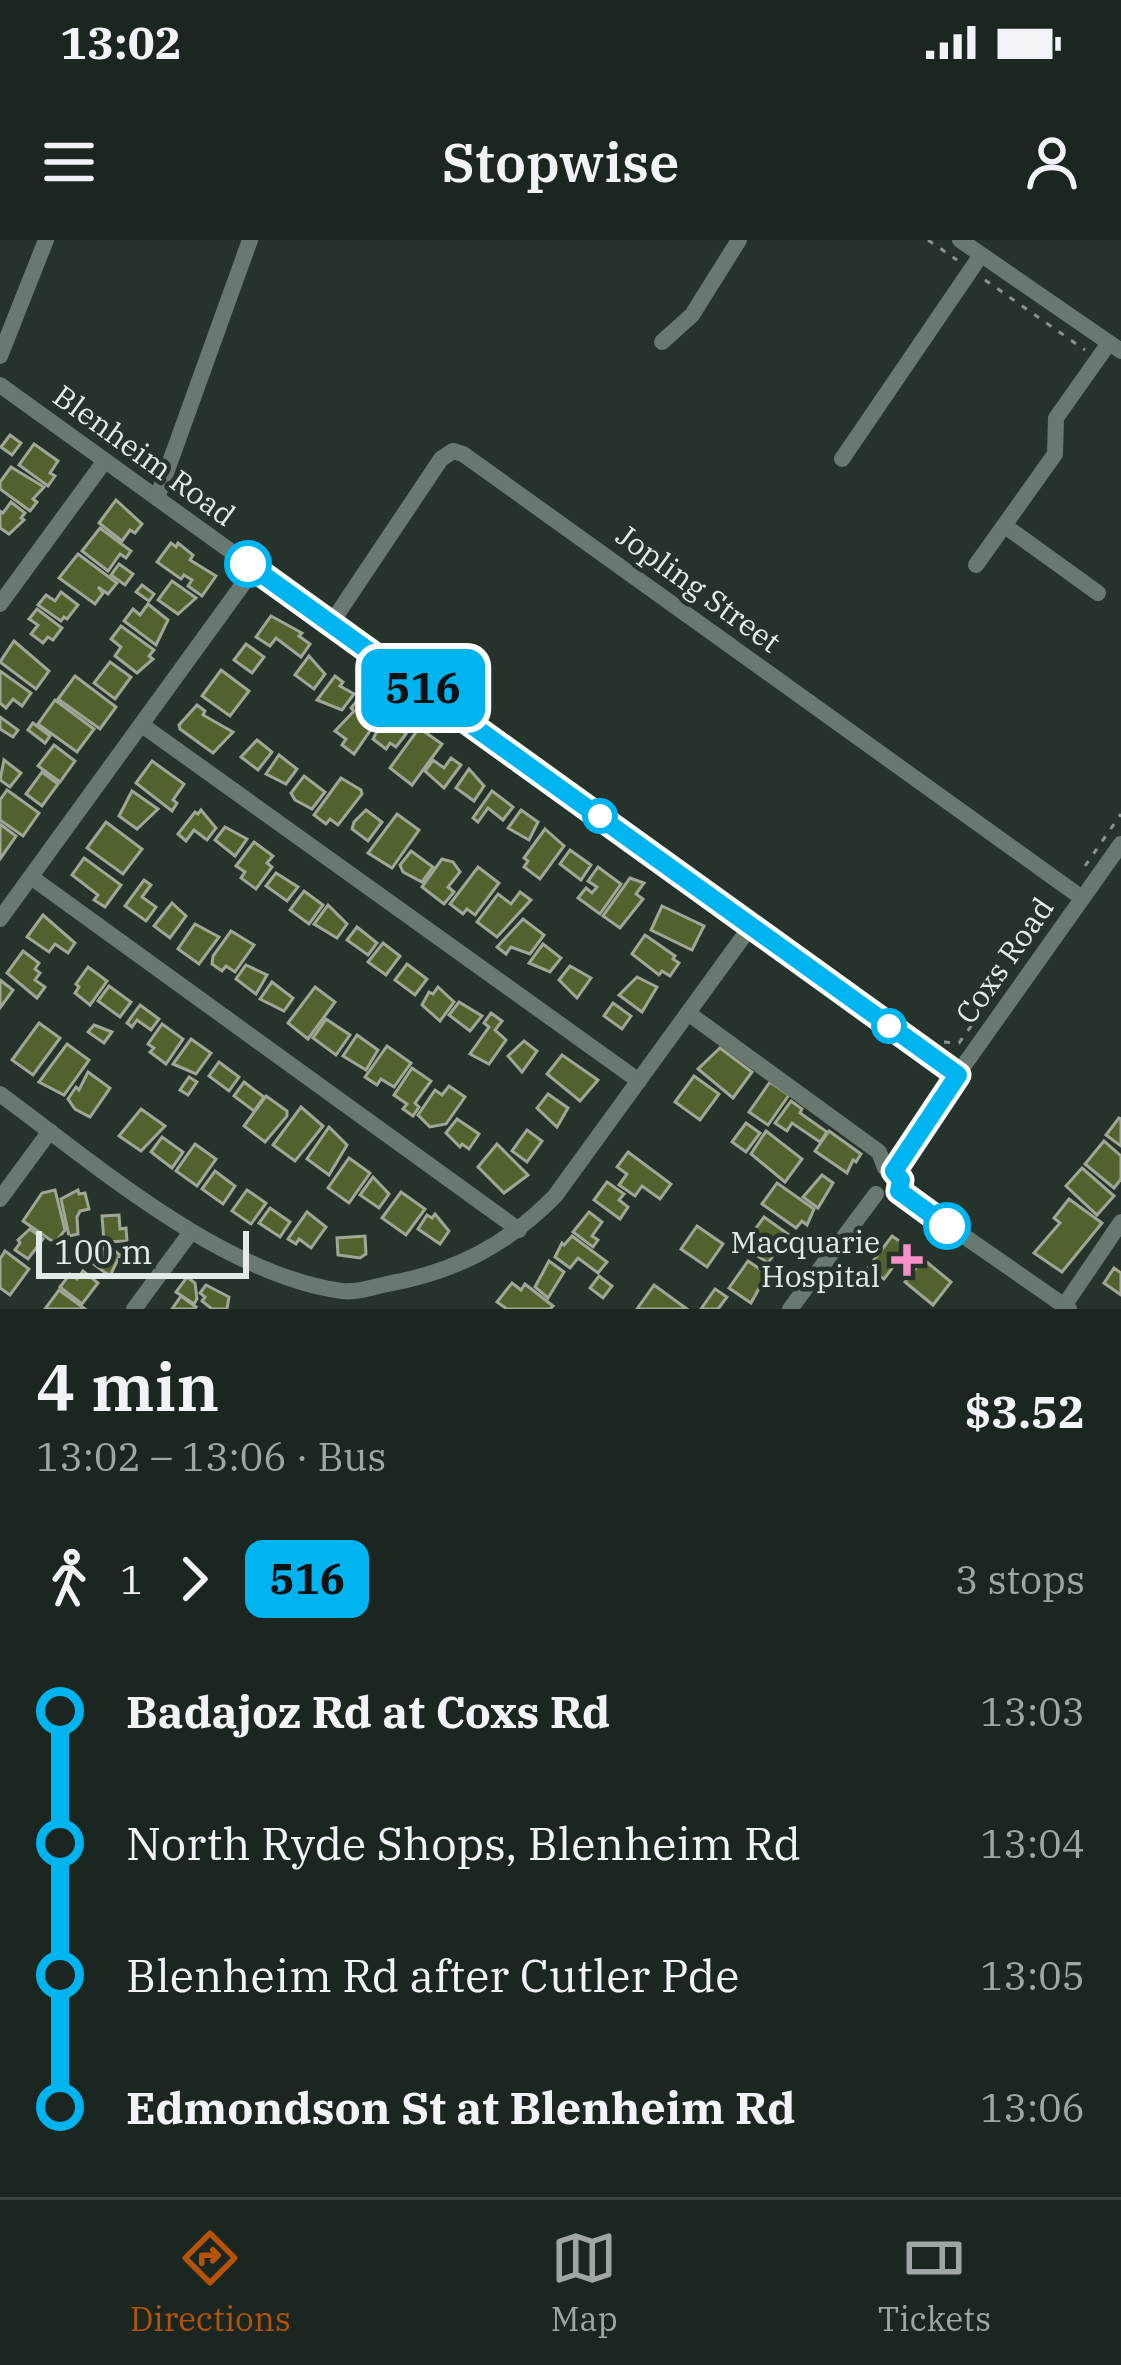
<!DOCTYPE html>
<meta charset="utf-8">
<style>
:root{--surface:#1c2620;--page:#252e29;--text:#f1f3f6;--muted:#a0a5a5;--line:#3a433e;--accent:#b45309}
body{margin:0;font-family:"IBM Plex Serif",serif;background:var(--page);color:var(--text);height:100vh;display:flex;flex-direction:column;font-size:45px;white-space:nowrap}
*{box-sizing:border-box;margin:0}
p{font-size:39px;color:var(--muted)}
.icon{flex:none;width:66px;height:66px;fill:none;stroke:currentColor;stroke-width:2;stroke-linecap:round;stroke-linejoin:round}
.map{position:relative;height:1069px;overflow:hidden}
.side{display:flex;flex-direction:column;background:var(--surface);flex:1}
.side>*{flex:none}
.badge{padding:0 24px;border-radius:18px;font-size:42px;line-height:78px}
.scale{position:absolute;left:36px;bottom:30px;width:213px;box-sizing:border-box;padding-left:12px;border:6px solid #e3ebe6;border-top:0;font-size:33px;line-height:42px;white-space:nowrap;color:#e3ebe6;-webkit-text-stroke:9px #25332b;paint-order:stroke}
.map>.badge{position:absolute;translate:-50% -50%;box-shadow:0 0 0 6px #fff}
.legs{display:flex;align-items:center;gap:18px;height:132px;padding:0 36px;font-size:39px}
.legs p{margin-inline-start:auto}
.headline{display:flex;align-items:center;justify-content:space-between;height:204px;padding:0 36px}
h1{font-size:66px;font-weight:600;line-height:90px}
ul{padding:0 36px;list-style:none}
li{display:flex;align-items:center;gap:42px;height:132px;font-size:45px}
li i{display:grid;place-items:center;width:18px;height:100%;margin:0 15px;background:currentColor}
li i::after{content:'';width:30px;height:30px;margin:-15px;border:9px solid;border-radius:50%;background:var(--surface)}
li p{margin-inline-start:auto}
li:first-child i{background:linear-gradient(#0000 50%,currentColor 0)}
li:last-child i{background:linear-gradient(currentColor 50%,#0000 0)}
.status{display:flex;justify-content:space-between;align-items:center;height:84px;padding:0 60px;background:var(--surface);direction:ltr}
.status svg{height:33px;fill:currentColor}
header{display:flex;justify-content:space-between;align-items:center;height:156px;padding:0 36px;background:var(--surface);font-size:54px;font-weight:600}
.dock{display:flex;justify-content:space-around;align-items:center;height:168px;border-top:3px solid var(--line);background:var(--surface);font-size:33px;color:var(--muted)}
.dock a{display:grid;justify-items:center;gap:6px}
.dock .on{color:var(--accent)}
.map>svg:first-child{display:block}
.building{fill:#51622f;stroke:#a0a797;stroke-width:3}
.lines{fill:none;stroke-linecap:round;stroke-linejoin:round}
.path{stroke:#8a958f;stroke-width:3;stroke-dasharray:6 9;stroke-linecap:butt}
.minor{stroke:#69796f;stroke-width:16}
.line-1-casing{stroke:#fff;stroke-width:27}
.line-1{stroke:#00b5ef;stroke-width:18}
.stop-1-dot{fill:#fff;stroke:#00b5ef;stroke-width:6}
.poi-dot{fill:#f890cb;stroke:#25332b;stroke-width:4.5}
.labels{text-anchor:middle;stroke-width:9;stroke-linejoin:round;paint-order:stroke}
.street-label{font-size:30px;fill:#e3ebe6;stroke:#25332b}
.poi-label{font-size:30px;fill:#e3ebe6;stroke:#25332b;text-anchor:end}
</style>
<div class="status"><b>13:02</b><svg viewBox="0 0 49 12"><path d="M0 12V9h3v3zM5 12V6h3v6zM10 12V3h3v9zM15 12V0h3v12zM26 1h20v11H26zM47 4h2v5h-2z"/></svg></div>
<header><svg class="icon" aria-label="menu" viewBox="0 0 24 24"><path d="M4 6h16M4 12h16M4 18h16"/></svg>Stopwise<svg class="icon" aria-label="person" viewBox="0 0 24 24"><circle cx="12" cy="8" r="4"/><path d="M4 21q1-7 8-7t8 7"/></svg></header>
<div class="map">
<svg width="1121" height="1069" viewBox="0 0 1121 1069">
<rect width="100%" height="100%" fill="#25332b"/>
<g class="building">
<path d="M10,195L21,203L12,215L1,207Z"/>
<path d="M34,204L58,221L50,233L55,236L48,246L19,225Z"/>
<path d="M11,227L44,247L33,259L37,262L30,271L0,249V242Z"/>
<path d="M116,260L142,284L135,293L130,290L122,301L99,283Z"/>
<path d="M11,262L25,273L21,278L24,280L9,294L0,288V271L3,273Z"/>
<path d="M100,288L131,311L126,318L120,314L108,331L82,311Z"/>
<path d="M171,303L176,307L178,303L193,315L190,320L216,336L202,356L188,346L192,340L184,335L181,339L157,322Z"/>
<path d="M78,314L117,343L108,354L98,347L103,353L95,364L59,338Z"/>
<path d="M119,324L133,334L125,345L111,335Z"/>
<path d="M172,341L196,358L178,374L158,360Z"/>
<path d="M142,345L154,354L149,361L136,352Z"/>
<path d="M61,352L78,365L67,379L64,377L61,381L38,365L46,355L55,361Z"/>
<path d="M148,364L168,380L156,405L124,381L133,369L140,375Z"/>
<path d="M37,369L62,388L53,400L48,397L43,403L31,394L38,385L29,379Z"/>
<path d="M271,376L302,393L299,396L310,404L301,417L276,398L270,406L256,397Z"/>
<path d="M121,386L154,410L149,416L153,419L137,433L115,416L121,407L111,399Z"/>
<path d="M14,401L49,431L36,449L0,422Z"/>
<path d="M246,404L264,417L252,433L234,420Z"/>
<path d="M309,416L325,434L314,449L295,435Z"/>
<path d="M110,422L131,437L115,459L94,443Z"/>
<path d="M221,430L249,451L230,476L202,456Z"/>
<path d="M0,431L31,453L22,466L13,459L6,468L0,463Z"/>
<path d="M75,436L116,467L100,489L58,459Z"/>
<path d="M335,436L343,442L340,446L354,454L342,470L317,460Z"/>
<path d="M55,460L94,489L77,512L38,484Z"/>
<path d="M357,461L381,475L354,514L342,505L346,499L335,491L354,471L351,468Z"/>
<path d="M197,465L205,471L203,475L233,492L213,513L180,489L179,485Z"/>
<path d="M0,477L18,490L13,497L0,489Z"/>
<path d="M384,478L406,494L396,507L390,503L386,509L373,499Z"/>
<path d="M33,483L50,496L45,503L28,490Z"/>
<path d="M419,488L442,504L412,545L390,528Z"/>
<path d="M257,500L272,512L258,530L241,517Z"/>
<path d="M54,505L75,521L60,542L38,526Z"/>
<path d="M279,515L297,529L286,544L266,534Z"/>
<path d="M451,518L461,525L444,548L425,531L433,520L444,528Z"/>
<path d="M4,520L21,533L10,547L0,540Z"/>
<path d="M152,521L184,544L173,560L177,563L172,571L136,543Z"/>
<path d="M469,529L484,546L474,561L456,548Z"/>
<path d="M42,532L58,544L42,566L26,554Z"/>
<path d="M304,536L325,552L312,569L295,560L291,553Z"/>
<path d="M341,538L361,550L362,554L338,585L330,579L326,584L314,575Z"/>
<path d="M7,550L39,573L23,596L0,580V560Z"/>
<path d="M132,551L158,569L137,589L119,576Z"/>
<path d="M492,551L513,567L503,580L488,568L478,582L473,578Z"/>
<path d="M201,570L216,588L207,600L194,590L186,601L178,594L195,572L198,574Z"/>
<path d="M366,570L382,582L368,601L352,589L354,582Z"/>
<path d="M521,570L538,582L529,600L508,588Z"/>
<path d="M397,574L419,590L392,628L368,613Z"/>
<path d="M106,582L142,609L123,634L87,608Z"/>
<path d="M0,584L16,596L0,619Z"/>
<path d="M225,587L247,599L235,616L215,600Z"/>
<path d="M545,589L564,606L540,639L524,627L528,621L524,618Z"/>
<path d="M254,602L273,616L267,623L272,627L256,649L241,638L245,632L236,626Z"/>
<path d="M570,610L591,625L581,640L560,624Z"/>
<path d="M411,611L433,627L422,642L403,632L400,625Z"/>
<path d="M84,618L121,645L105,667L94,660L98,655L72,635Z"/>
<path d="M442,619L453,622L460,632L448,647L454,652L444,664L422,647Z"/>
<path d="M478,627L499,643L475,675L467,669L463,674L450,664Z"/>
<path d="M598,627L621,644L600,674L578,658L586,648L592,653L597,647L588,641Z"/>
<path d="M276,633L298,647L287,661L266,646Z"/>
<path d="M630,638L644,643L636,654L643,659L620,688L603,676Z"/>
<path d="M144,640L151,645L142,657L156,667L146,681L125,666Z"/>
<path d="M304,651L323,665L309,684L290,670Z"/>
<path d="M520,652L531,660L497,697L477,682L498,654L511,664Z"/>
<path d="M172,663L186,676L170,698L154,686Z"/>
<path d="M328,665L347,684L337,698L314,684Z"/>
<path d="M662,666L704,686L692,710L651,690Z"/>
<path d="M43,675L75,703L68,713L55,704L49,712L27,697Z"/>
<path d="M523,679L544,695L530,714L511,707L506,714L497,707Z"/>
<path d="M195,684L219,697L199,724L178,709Z"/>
<path d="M357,687L377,703L368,715L347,700Z"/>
<path d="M231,691L254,705L235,732L226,726L222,731L212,724L213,716Z"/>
<path d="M645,695L675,716L673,719L679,723L670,736L662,731L659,735L632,714Z"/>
<path d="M383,703L400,716L386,735L368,722Z"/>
<path d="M543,704L561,718L550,732L529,723Z"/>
<path d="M23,711L39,723L35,729L40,733L35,740L45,747L37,758L7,733Z"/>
<path d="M407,724L427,739L415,755L395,740Z"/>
<path d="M246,725L267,735L256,754L236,739Z"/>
<path d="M570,726L591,738L577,758L559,740Z"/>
<path d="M88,727L107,741L90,765L75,753L79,747L76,744Z"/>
<path d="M637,737L657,747L642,772L619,755Z"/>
<path d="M0,740L13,750L0,768Z"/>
<path d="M272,742L293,758L284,771L260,759Z"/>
<path d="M109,746L131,762L120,777L98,761Z"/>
<path d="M315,747L335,762L308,799L288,783Z"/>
<path d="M438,747L454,762L440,781L422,765L429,752L433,754Z"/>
<path d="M459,762L482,776L470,791L449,775Z"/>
<path d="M613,763L631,776L622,789L604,776Z"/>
<path d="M140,765L159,779L151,790L137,780L132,787L127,783Z"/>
<path d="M491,773L502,781L495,790L506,800L489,824L470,814L489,787L484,783Z"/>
<path d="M326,779L350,795L336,815L313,798Z"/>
<path d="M39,783L60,798L33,835L12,820Z"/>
<path d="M162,784L183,799L166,824L150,812L154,808L148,804Z"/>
<path d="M94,785L112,792L104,803L88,792Z"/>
<path d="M357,795L378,810L366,830L343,816Z"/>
<path d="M191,799L211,813L196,834L173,824Z"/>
<path d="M524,801L537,811L522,832L508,816Z"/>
<path d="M67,804L89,820L64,855L39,842Z"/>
<path d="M387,806L411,823L394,847L381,839L377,845L365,837Z"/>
<path d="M720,808L752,832L733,858L698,829Z"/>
<path d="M562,815L598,840L580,861L547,834Z"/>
<path d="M219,822L239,837L229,851L209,836Z"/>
<path d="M412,828L431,841L415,863L419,867L413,876L403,869L407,864L394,855Z"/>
<path d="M88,832L110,848L90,877L75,869L68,859L76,847L79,850Z"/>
<path d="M694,836L719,854L700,880L675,862Z"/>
<path d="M189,837L197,842L188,855L180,850Z"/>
<path d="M244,842L264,857L254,871L234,856Z"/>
<path d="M770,842L789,855L768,885L749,872Z"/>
<path d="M449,846L465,857L446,884L430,887L418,875L435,850L442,855Z"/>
<path d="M548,854L568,868L557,887L537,868Z"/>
<path d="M266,856L287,871V876L265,902L244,886Z"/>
<path d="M791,861L802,869L800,873L827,892L820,902L792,883L787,891L775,883Z"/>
<path d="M301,867L323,886L295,921L273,905Z"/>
<path d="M141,869L165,886L141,911L119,896Z"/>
<path d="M1119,878L1121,879V906L1106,895Z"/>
<path d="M457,879L479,894L469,909L462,904L460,907L446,893Z"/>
<path d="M746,883L760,893L746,912L732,902Z"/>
<path d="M329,887L347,905L329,935L307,919Z"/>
<path d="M527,890L542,901L527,922L512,911Z"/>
<path d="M766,891L802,919L785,942L751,914Z"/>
<path d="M829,891L861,914L856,922L853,920L847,933L815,911Z"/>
<path d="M162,897L183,912L172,928L151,912Z"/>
<path d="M1104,901L1121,916V939L1114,948L1085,924Z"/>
<path d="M195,904L216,919L197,946L176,931Z"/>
<path d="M497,904L528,935L504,953L478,927Z"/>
<path d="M628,912L671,944L660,959L642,946L635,956L619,945L627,934L617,927Z"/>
<path d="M349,918L370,933L349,963L328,948Z"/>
<path d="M1082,928L1114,956L1097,975L1066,946Z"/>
<path d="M215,931L235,946L223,964L202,949Z"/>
<path d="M822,935L833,943L818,968L803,957Z"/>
<path d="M373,937L389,954L379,968L360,955Z"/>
<path d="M607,942L624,954L619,960L628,967L620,979L594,960Z"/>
<path d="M777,943L814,969L807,985L802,981L796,988L762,964Z"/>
<path d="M55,950L65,990L55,1003L23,981L42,953Z"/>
<path d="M78,950L79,954L85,953L89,969L80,971L77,977L78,994L69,996L61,959Z"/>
<path d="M247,950L266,963L251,984L232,971Z"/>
<path d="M401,952L425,969L406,995L382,978Z"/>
<path d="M1069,959L1102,983L1062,1032L1034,1013L1060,983L1054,978Z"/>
<path d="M270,968L290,982L280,997L259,983Z"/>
<path d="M307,972L326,987L311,1008L299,999L296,1004L288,999Z"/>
<path d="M589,972L602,982L592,996L598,1000L593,1007L573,992Z"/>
<path d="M435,974L449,991L440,1004L418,989L427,975L432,978Z"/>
<path d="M119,975L120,989L126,988L127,1001L104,1002L102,976Z"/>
<path d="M764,977L788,994L768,1023L743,1006Z"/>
<path d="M697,986L723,1004L707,1027L681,1009Z"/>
<path d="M30,989L43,999L28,1019L15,1010L20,1003L18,1000Z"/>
<path d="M365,996L366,1014L360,1018L338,1015L337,998Z"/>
<path d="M572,996L607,1022L598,1033L578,1018L570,1028L555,1017L562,1003L564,1005Z"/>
<path d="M892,996L908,1007L884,1039L868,1028Z"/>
<path d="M106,1004L120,1015L110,1036L92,1023Z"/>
<path d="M5,1011L29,1029L10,1055L0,1048V1019Z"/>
<path d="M923,1019L951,1042L933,1065L905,1042Z"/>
<path d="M549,1021L564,1032L548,1058L535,1047Z"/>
<path d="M748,1021L767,1034L751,1063L729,1048Z"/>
<path d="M1114,1028L1121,1033V1055L1104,1043Z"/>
<path d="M83,1031L98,1043L82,1064L60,1047L70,1034L77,1039Z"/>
<path d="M599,1036L612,1046L603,1058L590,1048Z"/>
<path d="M187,1037L195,1043L197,1059L194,1064L176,1052Z"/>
<path d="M512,1043L521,1050L525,1044L553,1066L550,1069H507L497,1062Z"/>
<path d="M206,1045L229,1057L227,1069H212L202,1061L205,1057L200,1053Z"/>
<path d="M654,1045L687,1069H637Z"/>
<path d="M715,1049L727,1057L718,1069H701Z"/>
<path d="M59,1050L85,1069H45Z"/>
<path d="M181,1056L196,1067L194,1069H172Z"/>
</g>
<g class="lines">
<g class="path">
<path d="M928,0L957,20"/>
<path d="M985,40L1085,110"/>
<path d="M1085,626L1121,574"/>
<path d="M944,802L959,803L1010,732"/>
</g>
<g class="minor">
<path d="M960,0L1121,111"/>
<path d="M662,102L692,75L739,0"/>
<path d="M0,116L46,0"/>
<path d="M0,145L958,835"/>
<path d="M842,219L981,15"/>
<path d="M157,258L250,0"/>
<path d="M1005,286L1098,353"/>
<path d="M976,325L1055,214L1056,178L1109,103"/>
<path d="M0,364L104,222"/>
<path d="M332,382L441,219L453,211L463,214L1082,658"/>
<path d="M142,485L639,841"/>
<path d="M31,637L519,990"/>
<path d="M0,679L254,329"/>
<path d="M688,773L879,912L885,928"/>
<path d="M0,854C95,924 223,1035 342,1051C356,1053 373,1047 387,1044C455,1032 507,1005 555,956L751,686"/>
<path d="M894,931L918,890L1121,604"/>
<path d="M899,951L1069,1069"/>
<path d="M0,959L50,891"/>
<path d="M1064,1066L1121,982"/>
<path d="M134,1069L191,992"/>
<path d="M790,1069L876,954"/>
</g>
</g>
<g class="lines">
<defs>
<path id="line-1" d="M248,324L958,835L894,931L901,940L899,951L947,986"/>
</defs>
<use href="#line-1" class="line-1-casing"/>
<use href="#line-1" class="line-1"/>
</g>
<g class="stop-1-dot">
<circle cx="248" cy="324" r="21"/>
<circle cx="600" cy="576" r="15"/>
<circle cx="889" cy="786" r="15"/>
<circle cx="947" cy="986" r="21"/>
</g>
<path class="poi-dot" d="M901 1002h12v12h12v12h-12v12h-12v-12h-12v-12h12z"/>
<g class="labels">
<g class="street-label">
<text transform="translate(144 216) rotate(36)" y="10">Blenheim Road</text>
<text transform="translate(698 349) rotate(36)" y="10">Jopling Street</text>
<text transform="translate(1005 721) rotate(-55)" y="10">Coxs Road</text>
</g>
<g class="poi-label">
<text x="880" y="1013">Macquarie<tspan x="880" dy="34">Hospital</tspan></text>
</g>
</g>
</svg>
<div class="scale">100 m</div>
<b class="badge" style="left:423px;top:448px;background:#00b5ef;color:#111">516</b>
</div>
<section class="side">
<div class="headline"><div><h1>4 min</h1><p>13:02 – 13:06 · Bus</p></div><b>$3.52</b></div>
<div class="legs"><svg class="icon" aria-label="walk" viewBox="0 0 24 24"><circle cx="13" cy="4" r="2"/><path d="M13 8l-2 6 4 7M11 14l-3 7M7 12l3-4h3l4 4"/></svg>1<svg class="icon" aria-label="forward" viewBox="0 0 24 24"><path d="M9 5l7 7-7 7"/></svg><b class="badge" style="background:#00b5ef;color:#111">516</b><p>3 stops</p></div>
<ul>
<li><i style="color:#00b5ef"></i><b>Badajoz Rd at Coxs Rd</b><p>13:03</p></li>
<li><i style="color:#00b5ef"></i><span>North Ryde Shops, Blenheim Rd</span><p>13:04</p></li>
<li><i style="color:#00b5ef"></i><span>Blenheim Rd after Cutler Pde</span><p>13:05</p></li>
<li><i style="color:#00b5ef"></i><b>Edmondson St at Blenheim Rd</b><p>13:06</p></li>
</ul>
</section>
<nav class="dock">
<a class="on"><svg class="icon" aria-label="directions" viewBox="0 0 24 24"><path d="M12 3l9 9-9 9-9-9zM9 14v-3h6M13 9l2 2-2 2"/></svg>Directions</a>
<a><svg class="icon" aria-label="map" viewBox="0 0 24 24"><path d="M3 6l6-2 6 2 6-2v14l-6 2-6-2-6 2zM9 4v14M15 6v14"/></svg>Map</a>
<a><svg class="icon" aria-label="tickets" viewBox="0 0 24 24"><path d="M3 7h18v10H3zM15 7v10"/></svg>Tickets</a>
</nav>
